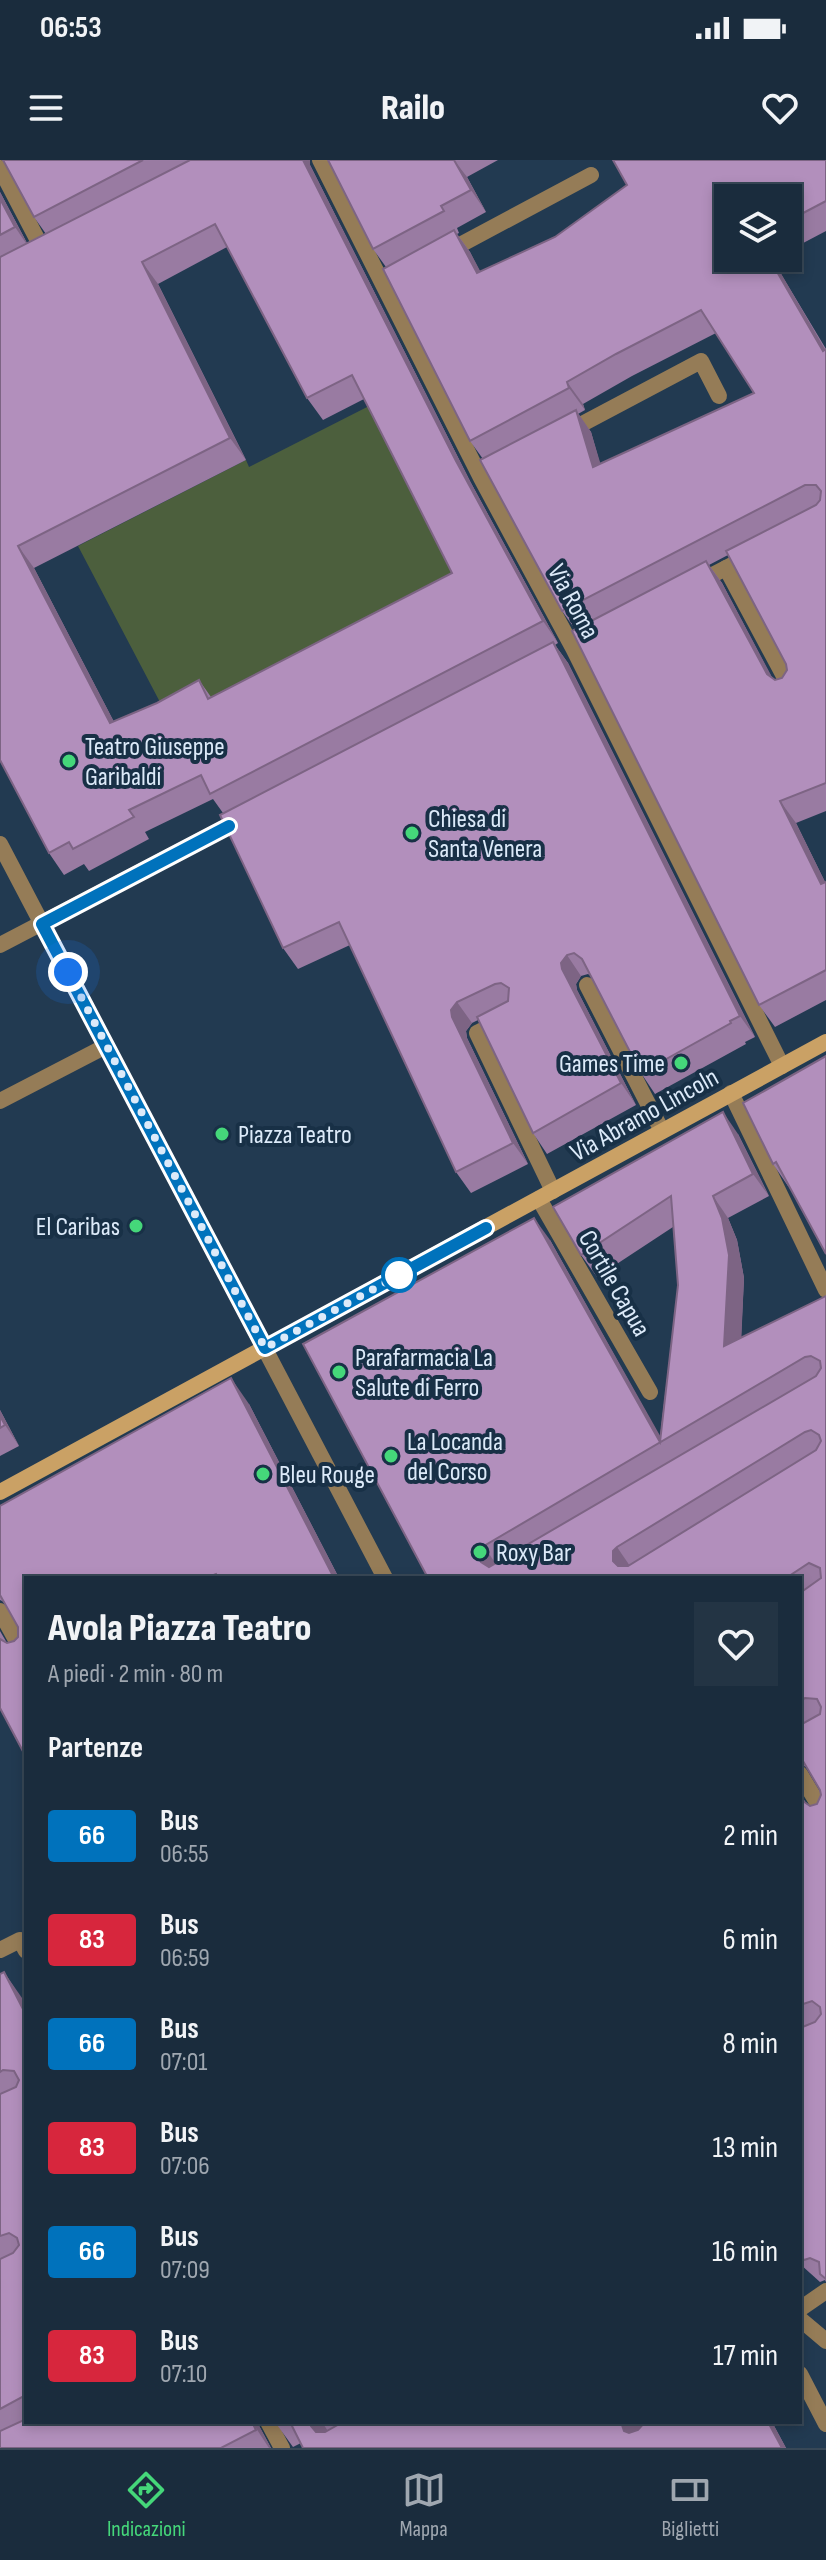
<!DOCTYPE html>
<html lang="it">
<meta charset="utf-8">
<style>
:root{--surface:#1a2c3d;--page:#233444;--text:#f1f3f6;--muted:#9fa7b0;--line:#384857;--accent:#45d77a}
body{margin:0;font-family:"Sofia Sans Condensed",sans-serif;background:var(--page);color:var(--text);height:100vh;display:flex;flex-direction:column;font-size:30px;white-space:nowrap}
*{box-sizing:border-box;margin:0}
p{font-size:26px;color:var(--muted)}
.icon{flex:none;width:44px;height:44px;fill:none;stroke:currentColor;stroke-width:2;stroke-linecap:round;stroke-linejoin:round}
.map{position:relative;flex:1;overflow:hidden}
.sheet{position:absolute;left:24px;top:1416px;width:778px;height:848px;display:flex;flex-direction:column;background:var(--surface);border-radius:0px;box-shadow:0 4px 12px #0003,0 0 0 2px var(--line)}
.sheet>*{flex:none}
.badge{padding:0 16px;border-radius:6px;font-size:28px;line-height:52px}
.buttons{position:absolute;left:714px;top:24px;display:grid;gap:16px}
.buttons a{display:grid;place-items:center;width:88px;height:88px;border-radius:0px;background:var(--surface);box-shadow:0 4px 12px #0003,0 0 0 2px var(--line);font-size:40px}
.you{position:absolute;width:40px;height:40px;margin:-20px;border:6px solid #fff;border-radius:50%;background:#1a73e8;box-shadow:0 0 0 12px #1a73e833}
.map>.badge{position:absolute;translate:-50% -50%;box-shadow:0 0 0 4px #fff}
h2{padding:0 24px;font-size:30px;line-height:72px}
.round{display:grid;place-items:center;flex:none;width:84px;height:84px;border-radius:0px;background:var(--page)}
.head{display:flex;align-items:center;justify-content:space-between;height:136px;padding:0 24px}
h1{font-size:38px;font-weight:800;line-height:60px}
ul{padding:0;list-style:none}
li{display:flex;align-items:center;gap:24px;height:104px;padding:0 24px}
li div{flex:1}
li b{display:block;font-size:30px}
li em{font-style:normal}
li .badge{min-width:88px;font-weight:700;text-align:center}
.status{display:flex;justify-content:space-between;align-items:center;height:56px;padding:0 40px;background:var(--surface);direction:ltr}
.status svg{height:22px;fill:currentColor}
header{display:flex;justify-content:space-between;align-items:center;height:104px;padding:0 24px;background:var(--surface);font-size:36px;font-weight:800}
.menu{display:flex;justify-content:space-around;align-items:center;height:112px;border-top:2px solid var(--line);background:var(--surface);font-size:22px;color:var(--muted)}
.menu a{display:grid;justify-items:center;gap:4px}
.menu .current{color:var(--accent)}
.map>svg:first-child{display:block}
.green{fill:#4c5f3d}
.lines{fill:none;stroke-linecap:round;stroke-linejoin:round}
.pedestrian{stroke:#957c57;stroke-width:16}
.minor{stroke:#957c57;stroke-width:16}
.tertiary{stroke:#957c57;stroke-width:16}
.secondary{stroke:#caa165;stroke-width:16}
.wall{fill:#997ba2;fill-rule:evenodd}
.shaded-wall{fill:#7d6484}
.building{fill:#b28fbc;stroke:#7d6484;stroke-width:2;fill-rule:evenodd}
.line-casing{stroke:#fff;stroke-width:18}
.line{stroke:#0072bc;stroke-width:12}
.walk{stroke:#dceaf9;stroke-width:8;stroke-dasharray:0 14.4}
.poi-dot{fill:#45d77a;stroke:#183046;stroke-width:3}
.stop-dot{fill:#fff;stroke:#0072bc;stroke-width:4}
.labels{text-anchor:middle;stroke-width:8;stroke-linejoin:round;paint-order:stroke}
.street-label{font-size:26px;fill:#dceaf9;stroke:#183046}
.poi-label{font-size:26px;fill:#dceaf9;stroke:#183046;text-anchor:start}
</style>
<div class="status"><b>06:53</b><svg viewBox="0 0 49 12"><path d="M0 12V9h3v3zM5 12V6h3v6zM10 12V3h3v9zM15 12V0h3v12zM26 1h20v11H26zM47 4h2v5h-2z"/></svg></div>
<header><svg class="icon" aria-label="menu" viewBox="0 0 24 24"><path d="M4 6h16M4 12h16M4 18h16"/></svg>Railo<svg class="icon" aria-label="heart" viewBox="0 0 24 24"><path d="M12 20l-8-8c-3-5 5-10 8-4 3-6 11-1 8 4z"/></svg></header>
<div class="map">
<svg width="826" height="2288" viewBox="0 0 826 2288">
<rect width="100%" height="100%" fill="#223a51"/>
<path class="green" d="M371,245L468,436L172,565L78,386L246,300L249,307Z"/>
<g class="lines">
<path class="pedestrian" d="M800,2149L826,2131"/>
<g class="minor">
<path d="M320,0L481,318L573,488L782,906"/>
<path d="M0,8L45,94"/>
<path d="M445,93L591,15"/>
<path d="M567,272L701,201L719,236"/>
<path d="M726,408L792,531"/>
<path d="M697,423L751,395"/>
<path d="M0,785L243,658"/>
<path d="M587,825L662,971"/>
<path d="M501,861L477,873L553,1031"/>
<path d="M731,933L826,1130"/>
<path d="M0,941L106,886"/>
<path d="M539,1039L650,1232"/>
<path d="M0,1451L26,1498"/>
<path d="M800,1614L826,1657"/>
<path d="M0,1790L20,1780L26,1791"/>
<path d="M800,2159L826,2181"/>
<path d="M268,2262L282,2288"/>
</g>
<g class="tertiary">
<path d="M0,684L385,1418"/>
<path d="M800,2214L826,2264"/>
</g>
<path class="secondary" d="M0,1332L826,882"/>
</g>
<g class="wall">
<path d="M3,0H310V5L471,323L558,483L555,485L568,503L755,877L745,882L746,884L655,934L641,913L591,816L588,814L581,816L576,824L577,830L636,945L547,994L533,973L478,860L472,863L466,871L467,878L528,1004L471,1033L456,1012L350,785L298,809L283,788L223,653L213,639L145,672L149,679L89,711L84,704L64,715L49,693L0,600V32L27,83L46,74L34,57ZM227,87L307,238L323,260L364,239L452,413L211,537L199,520L157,543L114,562L34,408L246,300L158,124Z"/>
<path d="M328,0H498L467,17L486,52L457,68L459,73L457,74L470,92L480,112L826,0V71L788,91V38L728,98H774L772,99L826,189V651L796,663L825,722H826V840L775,867L759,845L575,469L562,451L483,299L470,281L386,107L373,89ZM716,173L754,233L600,304L591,272L578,254L585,250L583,244L632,216ZM728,395L786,504L787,510L782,518L775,520L772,518L722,423L709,405Z"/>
<path d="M826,896L789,1025L788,1026L773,1004Z"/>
<path d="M738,974L769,1036L728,1058L737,1080L744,1118L741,1178L826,1136V2122L825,2120L820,2122L800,2104V1633L806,1643L810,1646L817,1644L821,1635L820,1630L806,1607L800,1604V1418H428L550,1080L660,1277L678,1125L673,1067L597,1117L581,1095Z"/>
<path d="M249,1244L339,1418H26V1597L0,1548V1471L7,1483L14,1481L18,1477V1467L4,1442L0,1440V1346Z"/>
<path d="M0,1250L19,1286L0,1296Z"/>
<path d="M4,1812L26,1846V2262H257L271,2288H0V1814Z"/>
<path d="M275,2262H772L786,2288H303L301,2283L293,2287Z"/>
</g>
<g class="shaded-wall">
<path d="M303,0H310V5L471,323L558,483L543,461L456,301Z"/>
<path d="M454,0L467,17L486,52L471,30Z"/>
<path d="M0,32L30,89L15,67L0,39Z"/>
<path d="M454,70L470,92L493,135L477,113Z"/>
<path d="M769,98H772L826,191V195Z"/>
<path d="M142,102L158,124L246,300L230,278Z"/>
<path d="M567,222L583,244L585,250L569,228Z"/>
<path d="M576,250L591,272L608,329L593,307Z"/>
<path d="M18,386L34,408L126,585L110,563Z"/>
<path d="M706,401L722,423L782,536L767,514Z"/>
<path d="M553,482L568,503L755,877L740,856Z"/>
<path d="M780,641L796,663L826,724H821Z"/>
<path d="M567,795L581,816L576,824L577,830L636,945L621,923L562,809L561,803Z"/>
<path d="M457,842L472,863L466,871L467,878L528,1004L513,983L452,857L451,850Z"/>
<path d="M723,952L738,974L769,1036L753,1014Z"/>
<path d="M713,1036L728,1058L737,1080L744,1118L740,1208L724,1186Z"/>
<path d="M534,1058L550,1080L663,1281L660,1283Z"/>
<path d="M231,1218L249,1244L339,1418H334Z"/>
<path d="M0,1250L19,1286L5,1265L0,1256Z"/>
<path d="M484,1386L499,1409L495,1418L481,1402L479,1397Z"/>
<path d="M617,1387L632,1409L628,1413L613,1401V1391Z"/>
<path d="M4,1812L22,1838L26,1846V1855Z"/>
<path d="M252,2262H257L271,2288H269Z"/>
<path d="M310,2262H322L333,2279L328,2287L311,2266Z"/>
<path d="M621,2262H658L638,2285L624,2271Z"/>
<path d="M768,2262H772L786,2288H782Z"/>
</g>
<g class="building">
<path d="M3,0H143L34,57Z"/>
<path d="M190,0H303L456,301L543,461L210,634L201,615L129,650L134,657L73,689L69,682L49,693L0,600V97ZM215,64L307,238L352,215L452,413L208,539L199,520L157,543L110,563L18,386L230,278L142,102Z"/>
<path d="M328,0H454L471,30L441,46L444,51L373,89Z"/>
<path d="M613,0H826V41L788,61V38H728V98H769L823,191L826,189V623L780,641L821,724L826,722V810L759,845L572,471L706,401L767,514L775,520L782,518L787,510L786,504L726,391L816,345L820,340L821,331L816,325H805L562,451L480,300L576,250L593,307L754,233L701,150L616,194L567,222L569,228L470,281L383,109L454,70L477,113L555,77L627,25Z"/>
<path d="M0,39L15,67L0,75Z"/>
<path d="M553,482L740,856L730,861L731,863L641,913L582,799L574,793L567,795L561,803L562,809L621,923L533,973L477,857L508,841L509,828L501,823L495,824L457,842L451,850L452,857L513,983L456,1012L339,762L283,788L220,655Z"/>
<path d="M826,896V1094L776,1002L773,1004L743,943Z"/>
<path d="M723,952L753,1014L713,1036L722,1058L729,1095L724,1186L826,1136V2119L820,2114L819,2102L810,2098L804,2100L800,2096V1868L815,1862L821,1854L820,1847L812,1841L800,1845V1639L810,1646L817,1644L821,1635L820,1630L800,1596V1565L820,1554L821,1547L817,1539L805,1538L800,1542V1433L821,1418L820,1408L809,1403L786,1418H428L303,1184L534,1058L660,1282L678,1125L671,1036L581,1095L553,1047ZM811,1196L820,1201L821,1208L816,1216L489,1407L481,1402L479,1397L484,1386L805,1197ZM811,1270L819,1275L821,1281L816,1290L628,1406H618L613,1401V1391L617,1387L805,1272Z"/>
<path d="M231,1218L334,1418H218L216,1414L206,1418H26V1597L0,1548V1479L7,1483L14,1481L18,1477V1467L0,1435V1346Z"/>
<path d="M0,1256L5,1265L0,1268Z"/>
<path d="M4,1812L26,1855V2235L0,2249V2099L13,2093L19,2085L17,2078L9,2073L0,2076V1934L16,1927L19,1920L14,1911L3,1910L0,1912V1814Z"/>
<path d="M26,2259V2262H252L256,2270L221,2288H0V2271Z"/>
<path d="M290,2262H310L311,2266L316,2272H325L343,2262H621L624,2271L629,2273L638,2270L645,2262H768L782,2288H303Z"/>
</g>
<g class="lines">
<defs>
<path id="line" d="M229,666L42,764L265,1188L486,1068"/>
</defs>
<use href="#line" class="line-casing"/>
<use href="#line" class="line"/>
<path class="walk" d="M68,812L265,1188L403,1113L399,1115"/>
</g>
<g class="poi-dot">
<circle cx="69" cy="601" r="8"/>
<circle cx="412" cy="673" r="8"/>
<circle cx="681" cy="903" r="8"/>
<circle cx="222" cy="974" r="8"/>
<circle cx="136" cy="1066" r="8"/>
<circle cx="339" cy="1212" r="8"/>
<circle cx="391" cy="1296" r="8"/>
<circle cx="263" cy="1314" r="8"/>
<circle cx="480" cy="1392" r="8"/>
</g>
<circle class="stop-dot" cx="399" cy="1115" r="16"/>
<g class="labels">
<g class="street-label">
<text transform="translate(574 441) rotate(62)" y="9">Via Roma</text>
<text transform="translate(644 954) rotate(-29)" y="9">Via Abramo Lincoln</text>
<text transform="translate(615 1123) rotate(60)" y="9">Cortile Capua</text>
</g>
<g class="poi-label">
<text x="85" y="595">Teatro Giuseppe<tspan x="85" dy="30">Garibaldi</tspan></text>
<text x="428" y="667">Chiesa di<tspan x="428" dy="30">Santa Venera</tspan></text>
<text x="665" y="912" text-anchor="end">Games Time</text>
<text x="238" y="983">Piazza Teatro</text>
<text x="120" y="1075" text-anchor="end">El Caribas</text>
<text x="355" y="1206">Parafarmacia La<tspan x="355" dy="30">Salute di Ferro</tspan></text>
<text x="407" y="1290">La Locanda<tspan x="407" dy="30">del Corso</tspan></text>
<text x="279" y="1323">Bleu Rouge</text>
<text x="496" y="1401">Roxy Bar</text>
</g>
</g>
</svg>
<div class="buttons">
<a><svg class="icon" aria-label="layers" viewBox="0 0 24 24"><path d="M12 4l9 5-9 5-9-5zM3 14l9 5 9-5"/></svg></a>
</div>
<div class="you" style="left:68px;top:812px"></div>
<section class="sheet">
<div class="head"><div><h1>Avola Piazza Teatro</h1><p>A piedi · 2 min · 80 m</p></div><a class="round"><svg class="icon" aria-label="heart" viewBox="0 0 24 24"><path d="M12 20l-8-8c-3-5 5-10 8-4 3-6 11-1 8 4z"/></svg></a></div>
<h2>Partenze</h2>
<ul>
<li><span class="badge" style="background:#0072bc;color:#fff">66</span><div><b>Bus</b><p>06:55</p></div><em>2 min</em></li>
<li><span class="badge" style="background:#d7263d;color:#fff">83</span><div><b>Bus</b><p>06:59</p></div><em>6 min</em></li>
<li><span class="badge" style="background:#0072bc;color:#fff">66</span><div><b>Bus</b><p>07:01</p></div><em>8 min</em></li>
<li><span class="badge" style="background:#d7263d;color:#fff">83</span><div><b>Bus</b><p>07:06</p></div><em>13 min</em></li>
<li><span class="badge" style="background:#0072bc;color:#fff">66</span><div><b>Bus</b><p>07:09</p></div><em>16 min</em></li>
<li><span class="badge" style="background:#d7263d;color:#fff">83</span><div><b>Bus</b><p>07:10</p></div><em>17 min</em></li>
</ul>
</section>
</div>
<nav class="menu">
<a class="current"><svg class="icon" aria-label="directions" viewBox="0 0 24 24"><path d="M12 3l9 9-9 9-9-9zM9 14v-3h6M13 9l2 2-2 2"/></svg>Indicazioni</a>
<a><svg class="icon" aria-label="map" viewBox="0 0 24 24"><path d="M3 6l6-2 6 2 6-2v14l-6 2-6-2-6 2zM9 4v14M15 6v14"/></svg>Mappa</a>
<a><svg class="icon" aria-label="tickets" viewBox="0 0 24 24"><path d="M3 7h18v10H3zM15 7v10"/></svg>Biglietti</a>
</nav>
